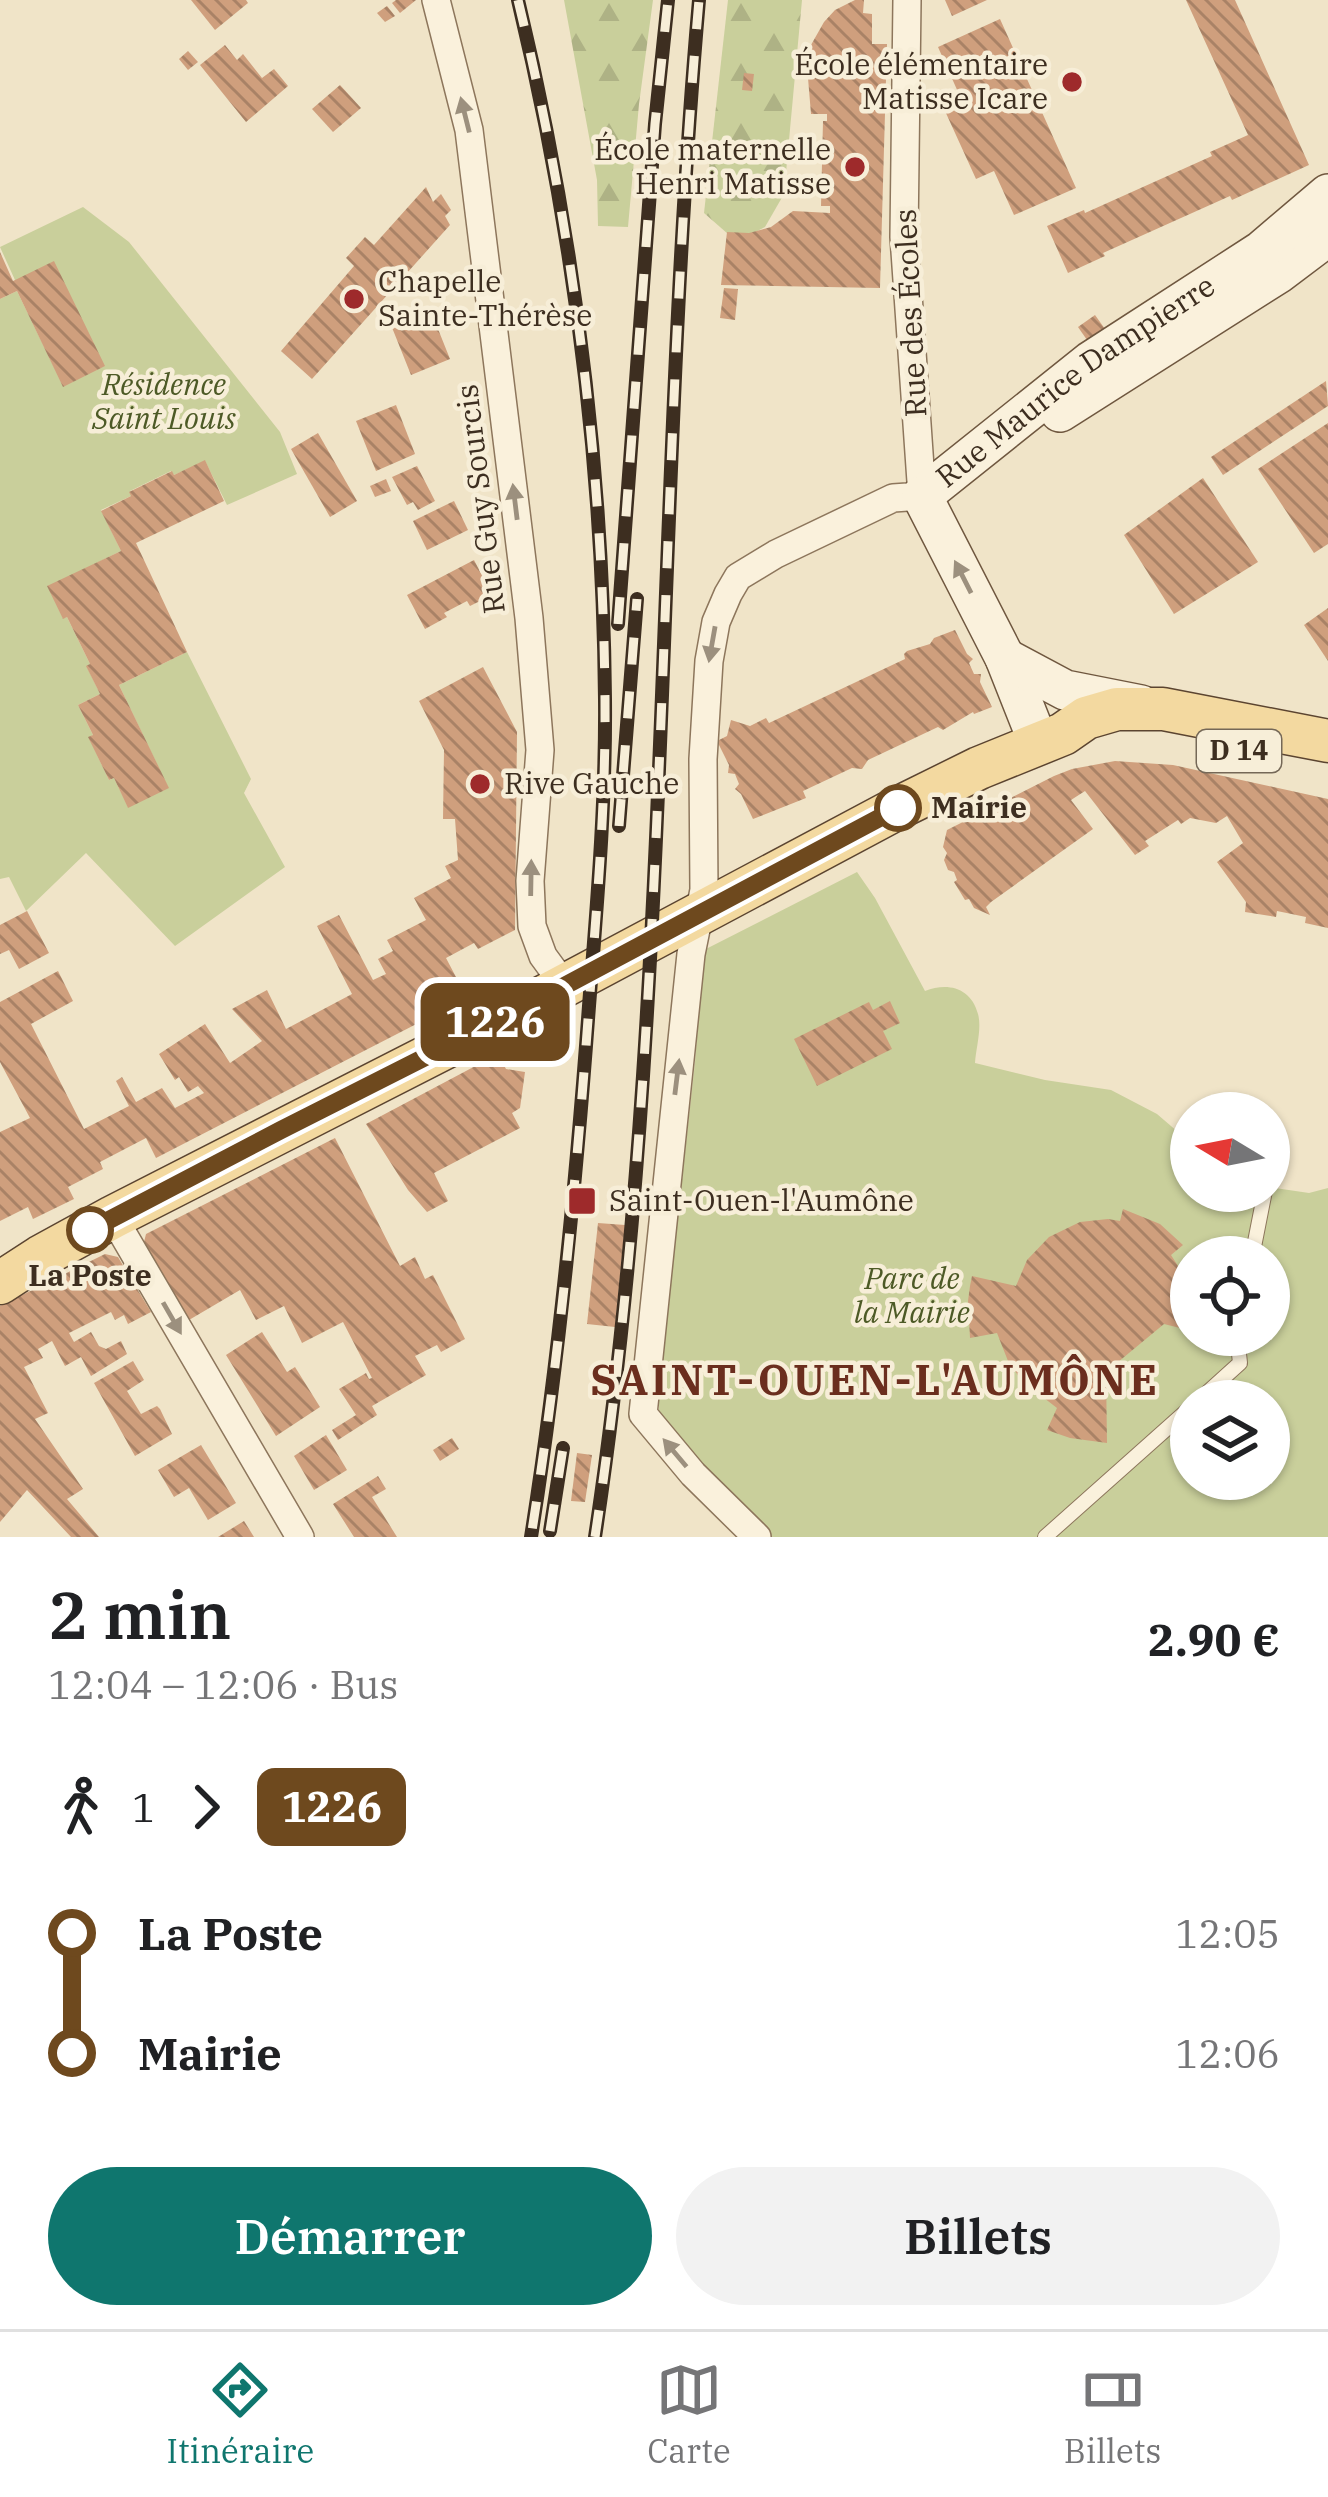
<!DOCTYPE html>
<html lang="fr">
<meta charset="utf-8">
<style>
:root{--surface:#fff;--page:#f2f2f2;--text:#202124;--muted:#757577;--line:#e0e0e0;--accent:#0f766e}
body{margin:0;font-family:"IBM Plex Serif",serif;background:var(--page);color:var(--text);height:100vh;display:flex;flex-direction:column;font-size:45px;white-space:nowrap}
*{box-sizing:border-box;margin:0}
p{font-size:39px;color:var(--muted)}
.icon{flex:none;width:66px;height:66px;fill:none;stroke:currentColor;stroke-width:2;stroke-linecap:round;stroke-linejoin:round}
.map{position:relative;height:1537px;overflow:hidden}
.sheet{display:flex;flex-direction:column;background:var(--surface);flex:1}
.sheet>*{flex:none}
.badge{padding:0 24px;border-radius:18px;font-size:42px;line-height:78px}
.needle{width:78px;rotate:280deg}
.tools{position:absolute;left:1170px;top:1092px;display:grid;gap:24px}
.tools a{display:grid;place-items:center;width:120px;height:120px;border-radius:50%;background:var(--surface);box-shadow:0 3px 9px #0004;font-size:60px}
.map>.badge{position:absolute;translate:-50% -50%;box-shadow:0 0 0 6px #fff}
.legs{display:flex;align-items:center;gap:18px;height:132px;padding:0 48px;font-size:39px}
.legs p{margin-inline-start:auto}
.head{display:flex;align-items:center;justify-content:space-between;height:204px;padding:0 48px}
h1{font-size:66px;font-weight:600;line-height:90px}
.action{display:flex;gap:24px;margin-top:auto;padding:24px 48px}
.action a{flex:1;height:138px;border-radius:72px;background:var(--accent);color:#fff;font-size:48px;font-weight:600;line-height:138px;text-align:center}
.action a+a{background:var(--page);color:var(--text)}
ul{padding:0 48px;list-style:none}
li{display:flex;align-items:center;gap:42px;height:120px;font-size:45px}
li i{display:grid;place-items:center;width:18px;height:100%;margin:0 15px;background:currentColor}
li i::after{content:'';width:30px;height:30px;margin:-15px;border:9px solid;border-radius:50%;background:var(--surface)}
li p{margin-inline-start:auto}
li:first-child i{background:linear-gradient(#0000 50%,currentColor 0)}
li:last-child i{background:linear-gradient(currentColor 50%,#0000 0)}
.dock{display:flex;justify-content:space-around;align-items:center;height:168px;border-top:3px solid var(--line);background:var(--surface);font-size:33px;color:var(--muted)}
.dock a{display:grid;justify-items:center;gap:6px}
.dock .current{color:var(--accent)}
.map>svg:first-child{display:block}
.green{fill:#c9cf9b;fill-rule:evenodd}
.forest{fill:url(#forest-firs)}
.building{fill:url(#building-back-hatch)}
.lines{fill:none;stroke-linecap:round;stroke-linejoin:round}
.lane-casing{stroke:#8d765c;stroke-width:16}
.street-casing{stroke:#8d765c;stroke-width:30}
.secondary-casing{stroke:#6f573f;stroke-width:42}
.primary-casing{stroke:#5b4430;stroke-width:45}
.lane{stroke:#faf1dc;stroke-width:14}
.street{stroke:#faf1dc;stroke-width:27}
.secondary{stroke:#faf1dc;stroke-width:39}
.primary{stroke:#f3d9a0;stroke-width:42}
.rail-casing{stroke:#3d2e20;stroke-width:14}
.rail{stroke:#f7eed8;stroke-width:9;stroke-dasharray:27;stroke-linecap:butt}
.oneway{fill:#9c907e}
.line-1-casing{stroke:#fff;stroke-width:27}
.line-1{stroke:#6e491e;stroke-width:18}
.poi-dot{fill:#9e2a2b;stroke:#f7eed8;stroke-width:4.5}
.stop-1-dot{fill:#fff;stroke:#6e491e;stroke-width:6}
.labels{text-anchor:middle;stroke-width:9;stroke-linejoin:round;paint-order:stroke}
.shield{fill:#f7eed8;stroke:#756857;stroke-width:3}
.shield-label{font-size:27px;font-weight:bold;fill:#3d2e20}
.poi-label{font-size:30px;fill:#3d2e20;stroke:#f7eed8;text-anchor:start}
.street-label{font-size:30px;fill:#3d2e20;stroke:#f7eed8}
.park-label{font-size:30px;font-style:italic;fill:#4d5a26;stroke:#f7eed8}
.stop-label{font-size:30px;font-weight:bold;fill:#3d2e20;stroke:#f7eed8;text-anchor:start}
.district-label{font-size:42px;font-weight:bold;letter-spacing:3px;fill:#6b2e1e;stroke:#f7eed8}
</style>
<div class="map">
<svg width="1328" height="1537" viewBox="0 0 1328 1537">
<defs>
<pattern id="forest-firs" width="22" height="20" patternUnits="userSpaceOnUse" patternTransform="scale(3)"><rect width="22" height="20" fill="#c9cf9b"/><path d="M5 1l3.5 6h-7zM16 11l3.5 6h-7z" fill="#aeb285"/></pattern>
<pattern id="building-back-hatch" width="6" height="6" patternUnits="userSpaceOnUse" patternTransform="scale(3)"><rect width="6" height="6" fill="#cf9f7d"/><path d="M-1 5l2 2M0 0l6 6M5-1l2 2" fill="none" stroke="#a98266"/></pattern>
</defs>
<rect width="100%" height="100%" fill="#f0e4c8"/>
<g class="green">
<path d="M83,207L129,242L280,432L297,474L227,505L205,461L174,475L171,471L130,491L131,496L101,510L121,551L48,587L63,618L67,617L90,664L87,667L100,694L78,705L93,735L89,738L109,780L114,778L128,807L168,787L119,685L187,652L251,779L244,793L285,867L175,946L86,853L26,911L9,877L0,879V299L17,291L63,386L0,247Z"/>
<path d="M857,872L875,898L925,991C947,982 971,987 978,1014C982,1028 976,1048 975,1063L1045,1080L1111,1090L1157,1114L1185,1138L1191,1147V1191H1269V1187L1309,1193L1328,1188V1537H765L665,1426L659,1410V1388L695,1062L704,950ZM1191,1257H1269V1335H1191ZM1191,1401H1269V1479H1191Z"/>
</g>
<g class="forest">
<path d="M564,0H653L639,104L628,227L598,226L597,180Z"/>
<path d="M728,0H802L784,194L765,227L746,237L728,234L704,213Z"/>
</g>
<g class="building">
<path d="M191,0H246L248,3L215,30Z"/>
<path d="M396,0H416L400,13L392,3Z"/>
<path d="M855,0H864L863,13L872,14V44H887L880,288L721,285L727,232L749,233L771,227L793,211L830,213V206H821L823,121H827V114H811L807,66L811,45L824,22L835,10Z"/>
<path d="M945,0H987L952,16Z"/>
<path d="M1186,0H1235L1309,165L1232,200L1230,196L1103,253L1105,256L1068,273L1047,226L1084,210L1085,213L1212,156L1210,152L1248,135Z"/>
<path d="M387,6L395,16L385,22L377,13Z"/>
<path d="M1000,19L1076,188L1014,215L994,171L976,179L940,100L958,92L938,47Z"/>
<path d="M225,45L237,60L243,54L262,78L274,69L288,86L246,122L200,65Z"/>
<path d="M188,51L198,62L188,70L179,59Z"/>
<path d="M744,73L754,74L752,91L742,90Z"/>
<path d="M340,85L361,108L333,132L312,109Z"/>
<path d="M426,187L433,202L441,194L451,210L445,216L450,225L312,379L281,351L354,266L346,258L365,237L374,245Z"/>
<path d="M0,252L13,281L54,261L105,366L63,387L17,291L0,299Z"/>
<path d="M724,288L738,289L735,320L720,318Z"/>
<path d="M430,309L450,359L411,375L391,325Z"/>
<path d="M1095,315L1105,329L1087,340L1078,327Z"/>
<path d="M1326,381L1328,406L1223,475L1211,457Z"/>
<path d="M396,405L415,454L376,471L356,421Z"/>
<path d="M1328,423V544L1314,553L1258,469Z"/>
<path d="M318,433L357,501L330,517L291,449Z"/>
<path d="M205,460L224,501L136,543L187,652L119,685L169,788L128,808L114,778L109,780L88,737L93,735L78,705L100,694L86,666L90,664L67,617L63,619L47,586L121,551L101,511L131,496L129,492L172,471L174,475Z"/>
<path d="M417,466L435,501L418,510L413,502L407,505L392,477Z"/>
<path d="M1203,478L1258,562L1174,614L1124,535Z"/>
<path d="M386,479L391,491L375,497L370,486Z"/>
<path d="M454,501L468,530L427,550L413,521Z"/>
<path d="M474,560L492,595L470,606L467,601L444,613L447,617L425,629L407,595Z"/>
<path d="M1328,608V661L1304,625Z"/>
<path d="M955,630L967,654L973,659L969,663L974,674H981L980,682L992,707L974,714L973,712L943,730L938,727L868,760L862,769L852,768L803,791L806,798L753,819L741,794L735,789L739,784L735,774L728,773L729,765L717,741L727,736L731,720L750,726L766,718L769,723L905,659L904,654L907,651L930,644L934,638Z"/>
<path d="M483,667L517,732L515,930L478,949L474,943L446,958L467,998L156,1158L146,1138L100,1162L103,1169L68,1187L74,1199L33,1219L28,1207L0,1221V1132L30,1118L0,1062V1002L58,971L73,1001L31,1024L84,1129L129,1106L116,1081L122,1077L136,1102L162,1088L175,1108L204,1093L198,1086L188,1092L179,1077L175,1080L159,1054L205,1024L230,1063L262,1041L232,1009L267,990L286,1029L352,994L317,926L339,915L373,980L386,974L378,959L393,951L387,940L426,920L414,898L451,878L445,866L458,860L455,819H443L444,750L419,701Z"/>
<path d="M1115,761L1173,765L1328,799V928L1305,923L1306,917L1277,911L1276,917L1245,912L1246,902L1217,862L1243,843L1227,816L1216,823L1190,818L1181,824L1178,820L1145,841L1149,846L1135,855L1085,791L1071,800L1093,829L991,902L986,907L990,915L974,908L969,899L965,900L954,882L957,880L954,872L948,870L944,860L947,853L943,847L947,830L1054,776L1072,769Z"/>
<path d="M27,911L49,953L19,969L9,950L0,954V925Z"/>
<path d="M890,1001L900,1023L883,1031L892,1049L817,1086L794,1039L869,1002L873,1010Z"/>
<path d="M498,1054L506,1069L525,1072L520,1108L512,1113L520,1128L434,1173L448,1201L427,1212L408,1190L366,1124Z"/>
<path d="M335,1138L400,1266L415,1257L425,1279L433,1275L465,1339L441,1352L437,1345L415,1356L426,1375L372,1406L377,1415L338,1440L332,1430L356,1415L339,1389L366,1373L369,1379L372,1378L343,1322L302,1343L284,1306L256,1320L240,1290L189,1320L143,1246L146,1234Z"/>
<path d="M1123,1209L1160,1224L1183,1245L1171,1255L1180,1269L1189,1292L1190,1316L1188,1330L1164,1324L1106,1372L1107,1443L1070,1438L1047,1430L1057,1408L1022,1381L1008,1361L997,1333L970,1338L968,1301L970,1286L972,1276L1016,1286L1027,1260L1049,1237L1080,1222L1108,1219L1120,1221Z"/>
<path d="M598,1223L625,1225L615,1327L587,1324Z"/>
<path d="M105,1254L118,1257L151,1312L128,1324L124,1315L115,1320L111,1312L69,1333L74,1342L91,1332L99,1346L106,1349L121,1341L127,1354L91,1376L81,1357L65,1366L52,1341L38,1349L43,1358L24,1367L48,1413L35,1419L83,1489L67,1499L99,1537H71L27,1490L0,1522V1306Z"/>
<path d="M262,1332L287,1372L295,1367L320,1407L276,1436L226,1355Z"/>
<path d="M133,1361L144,1380L127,1391L141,1414L157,1406L160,1409L172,1434L135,1456L94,1383Z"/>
<path d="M326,1435L347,1470L314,1490L294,1456Z"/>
<path d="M452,1438L459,1449L440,1461L433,1450Z"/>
<path d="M201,1445L236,1503L208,1520L189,1488L174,1497L158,1470Z"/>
<path d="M577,1453L592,1455L585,1502L571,1501Z"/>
<path d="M378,1476L386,1489L372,1497L397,1537H354L333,1504Z"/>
<path d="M244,1521L254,1537H218Z"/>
</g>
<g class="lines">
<defs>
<g id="lane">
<path d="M1252,1257L1265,1191"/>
<path d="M1198,1401L1240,1363L1237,1335"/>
<path d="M1045,1537L1191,1407"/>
</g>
<g id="street">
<path d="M436,0L469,130L529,618L540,750L530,881L532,926L543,956L565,986"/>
<path d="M113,1217L300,1537"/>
<path d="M757,1537L693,1474L643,1414L691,954L704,890L703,759L709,661L716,622L728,594L738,577L776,554L893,498L922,496L904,237L907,0"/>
</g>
<g id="secondary">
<path d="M1060,412L1279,273L1328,236"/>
<path id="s1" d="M922,496L1091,361L1261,251L1328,194"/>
<path d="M922,496L1005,658L1039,744"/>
<path d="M1005,658L1065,690L1141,705"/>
</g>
<path id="primary" d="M0,1283L40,1257L113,1217L515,1012L898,808L979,768L1063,734L1086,718L1117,709H1163L1328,741"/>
</defs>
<use href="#lane" class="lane-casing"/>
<use href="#street" class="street-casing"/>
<use href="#secondary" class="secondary-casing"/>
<use href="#primary" class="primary-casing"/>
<use href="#lane" class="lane"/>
<use href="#street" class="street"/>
<use href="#secondary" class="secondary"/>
<use href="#primary" class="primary"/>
<defs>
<g id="rail">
<path d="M518,0C573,229 603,463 605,699C606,802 597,904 589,1006C576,1184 559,1361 531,1537"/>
<path d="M618,624L655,124L668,0"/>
<path d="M619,826L637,599"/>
<path d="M550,1531L563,1448"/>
<path d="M595,1537C672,1028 654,512 699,0"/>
</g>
</defs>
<use href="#rail" class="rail-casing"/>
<use href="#rail" class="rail"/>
</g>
<defs><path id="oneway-solid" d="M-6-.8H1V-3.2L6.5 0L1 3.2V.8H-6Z" transform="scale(3)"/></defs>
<g class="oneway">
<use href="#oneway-solid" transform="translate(465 115) rotate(-104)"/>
<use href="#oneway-solid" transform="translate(515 502) rotate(-97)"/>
<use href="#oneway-solid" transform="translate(963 577) rotate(-117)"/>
<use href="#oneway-solid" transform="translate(712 644) rotate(100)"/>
<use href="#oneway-solid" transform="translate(531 878) rotate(-89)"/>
<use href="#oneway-solid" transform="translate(677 1077) rotate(-83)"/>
<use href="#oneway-solid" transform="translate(172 1318) rotate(60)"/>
<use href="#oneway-solid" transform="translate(675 1453) rotate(-130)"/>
</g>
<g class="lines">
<defs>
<path id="line-1" d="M90,1230L281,1130L540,999L898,808"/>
</defs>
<use href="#line-1" class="line-1-casing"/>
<use href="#line-1" class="line-1"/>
</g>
<g class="poi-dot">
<circle cx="1072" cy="82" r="12"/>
<circle cx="855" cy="167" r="12"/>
<circle cx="354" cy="299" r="12"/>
<circle cx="480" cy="784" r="12"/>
<rect x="567" y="1186" width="30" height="30" rx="6"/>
</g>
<g class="stop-1-dot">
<circle cx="898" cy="808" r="21"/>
<circle cx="90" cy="1230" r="21"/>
</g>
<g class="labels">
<rect class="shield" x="1197" y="730" width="84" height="42" rx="9"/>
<g class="shield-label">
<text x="1239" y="760">D 14</text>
</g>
<g class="poi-label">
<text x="1048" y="75" text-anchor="end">École élémentaire<tspan x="1048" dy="34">Matisse Icare</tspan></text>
<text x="831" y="160" text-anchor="end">École maternelle<tspan x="831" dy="34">Henri Matisse</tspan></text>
<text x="378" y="292">Chapelle<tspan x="378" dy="34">Sainte-Thérèse</tspan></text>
<text x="504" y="794">Rive Gauche</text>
<text x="609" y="1211">Saint-Ouen-l'Aumône</text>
</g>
<g class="street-label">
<text transform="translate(911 313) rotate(-93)" y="10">Rue des Écoles</text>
<text dy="10" stroke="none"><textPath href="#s1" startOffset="192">Rue Maurice Dampierre</textPath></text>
<text transform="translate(481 499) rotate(-97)" y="10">Rue Guy Sourcis</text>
</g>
<g class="park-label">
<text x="164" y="395">Résidence<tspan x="164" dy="34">Saint Louis</tspan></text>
<text x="912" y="1289">Parc de<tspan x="912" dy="34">la Mairie</tspan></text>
</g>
<g class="stop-label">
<text x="931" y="818">Mairie</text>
<text x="90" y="1286" text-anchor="middle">La Poste</text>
</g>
<g class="district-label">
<text x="875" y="1395">SAINT-OUEN-L'AUMÔNE</text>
</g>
</g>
</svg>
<div class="tools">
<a><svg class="needle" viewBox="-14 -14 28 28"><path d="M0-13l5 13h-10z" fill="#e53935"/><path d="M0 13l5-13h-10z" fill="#757577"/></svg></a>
<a><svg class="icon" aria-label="locate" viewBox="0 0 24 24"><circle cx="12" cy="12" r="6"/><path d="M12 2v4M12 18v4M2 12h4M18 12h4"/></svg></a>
<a><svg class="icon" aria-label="layers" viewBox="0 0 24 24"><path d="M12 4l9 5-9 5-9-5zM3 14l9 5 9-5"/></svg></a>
</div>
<b class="badge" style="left:495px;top:1022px;background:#6e491e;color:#fff">1226</b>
</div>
<section class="sheet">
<div class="head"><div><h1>2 min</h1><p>12:04 – 12:06 · Bus</p></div><b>2.90 €</b></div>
<div class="legs"><svg class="icon" aria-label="walk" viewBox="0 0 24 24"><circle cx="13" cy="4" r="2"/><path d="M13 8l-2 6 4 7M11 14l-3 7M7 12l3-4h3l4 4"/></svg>1<svg class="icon" aria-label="forward" viewBox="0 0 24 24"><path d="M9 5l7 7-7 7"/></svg><b class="badge" style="background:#6e491e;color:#fff">1226</b></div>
<ul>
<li><i style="color:#6e491e"></i><b>La Poste</b><p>12:05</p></li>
<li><i style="color:#6e491e"></i><b>Mairie</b><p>12:06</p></li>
</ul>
<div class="action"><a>Démarrer</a><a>Billets</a></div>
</section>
<nav class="dock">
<a class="current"><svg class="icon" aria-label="directions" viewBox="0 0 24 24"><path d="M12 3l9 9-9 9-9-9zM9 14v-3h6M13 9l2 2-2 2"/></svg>Itinéraire</a>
<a><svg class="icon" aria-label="map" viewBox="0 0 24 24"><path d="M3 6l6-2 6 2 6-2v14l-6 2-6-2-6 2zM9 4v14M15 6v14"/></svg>Carte</a>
<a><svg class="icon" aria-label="tickets" viewBox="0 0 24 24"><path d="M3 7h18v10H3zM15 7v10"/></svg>Billets</a>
</nav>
